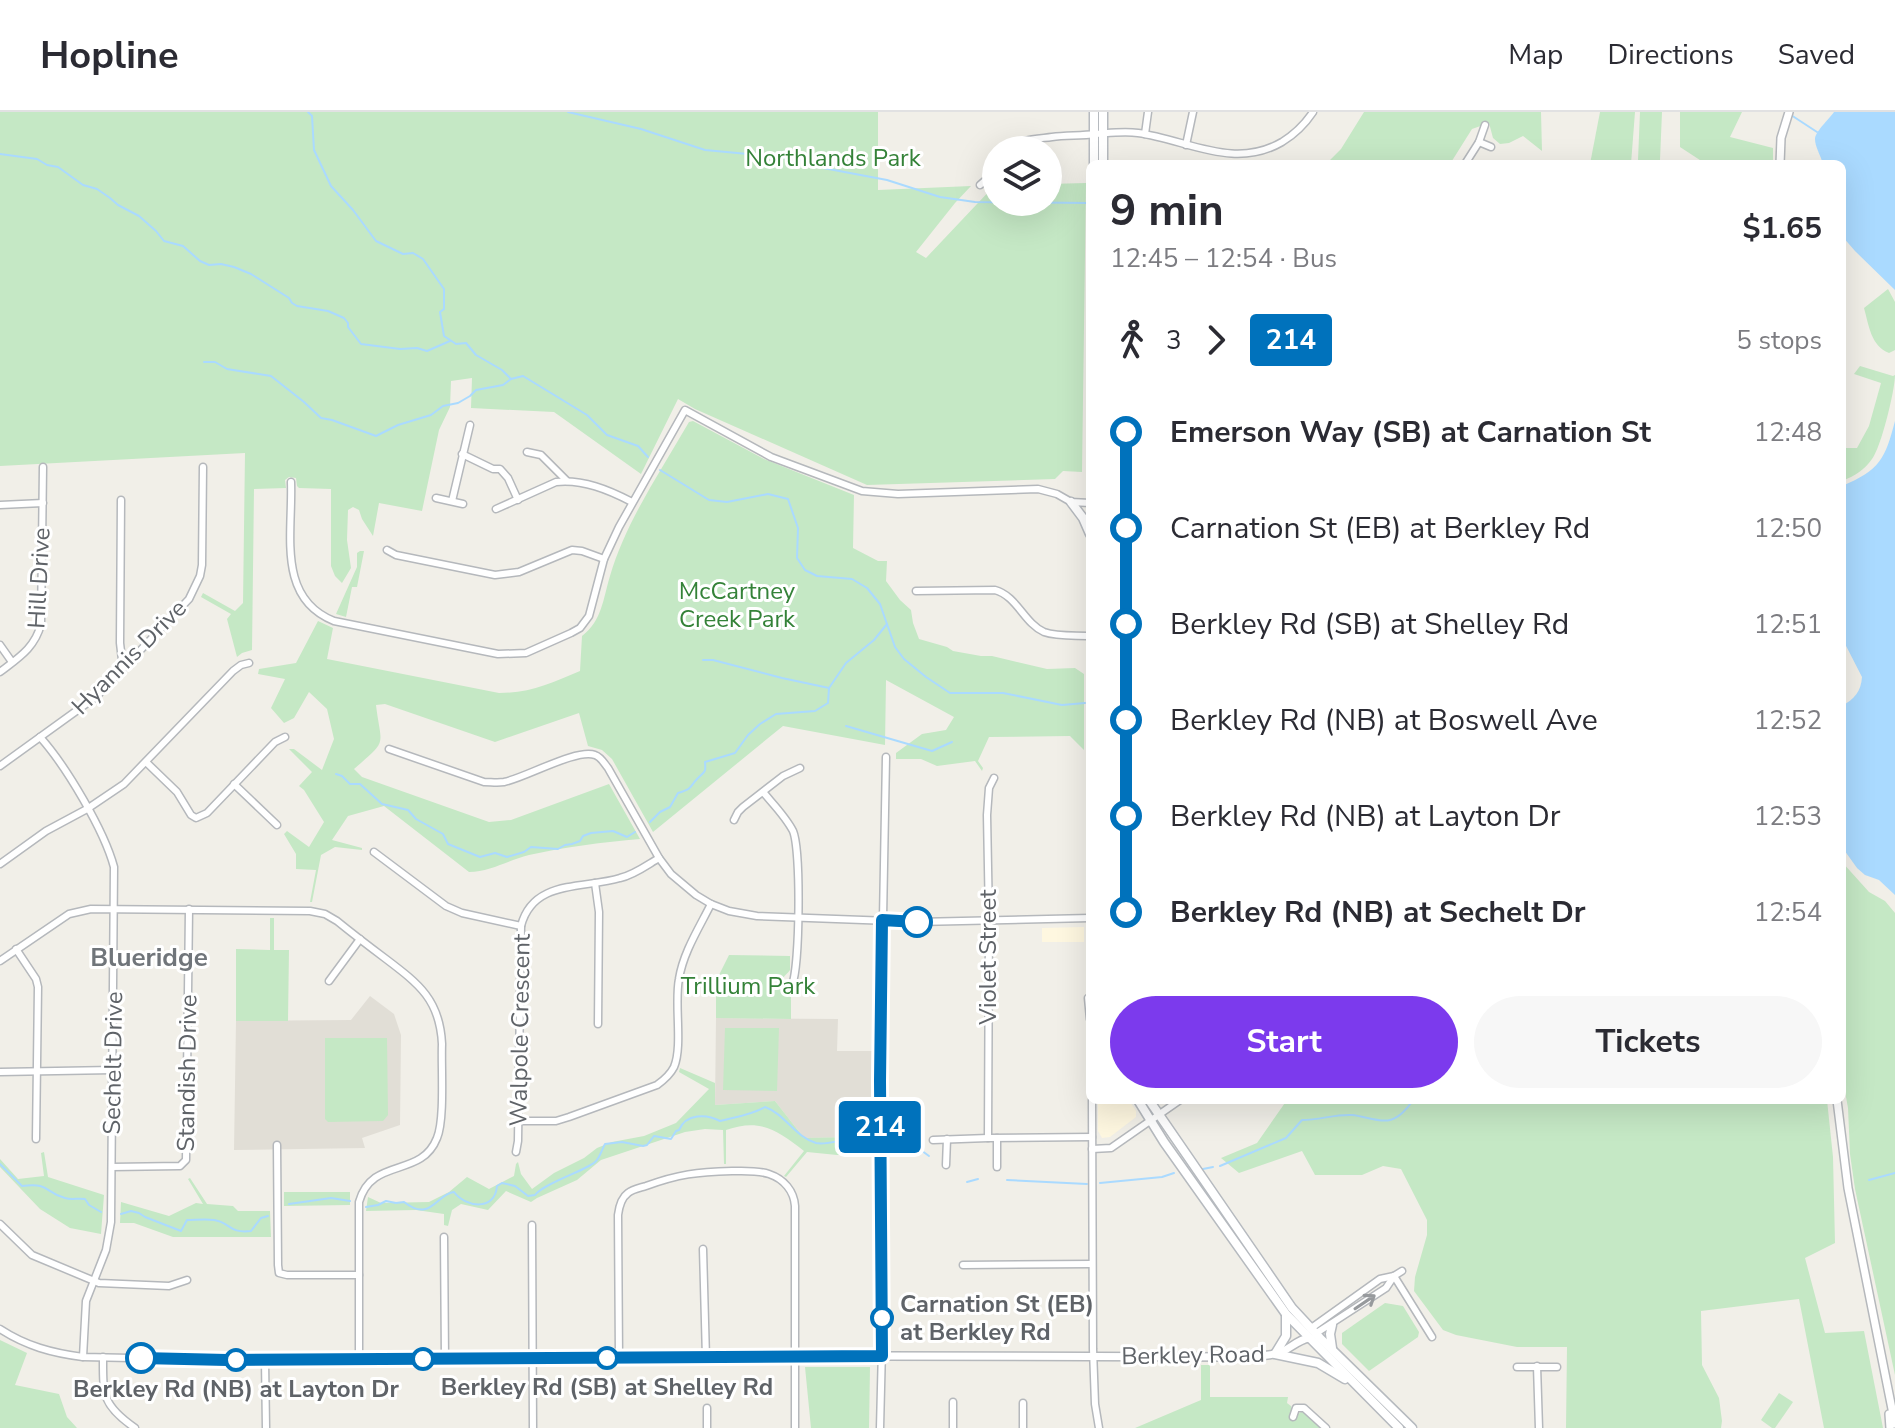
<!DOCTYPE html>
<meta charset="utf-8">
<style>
:root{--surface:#fff;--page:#f7f7f7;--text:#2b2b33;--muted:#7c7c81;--line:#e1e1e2;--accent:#7c3aed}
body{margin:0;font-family:"Nunito Sans",sans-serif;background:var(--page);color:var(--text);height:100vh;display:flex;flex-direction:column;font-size:30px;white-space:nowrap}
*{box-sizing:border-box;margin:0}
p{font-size:26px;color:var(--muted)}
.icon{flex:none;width:44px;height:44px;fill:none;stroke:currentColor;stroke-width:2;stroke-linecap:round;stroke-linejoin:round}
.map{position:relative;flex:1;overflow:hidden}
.sheet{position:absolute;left:1086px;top:48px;width:760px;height:944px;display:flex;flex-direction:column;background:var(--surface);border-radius:12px;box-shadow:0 8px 32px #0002}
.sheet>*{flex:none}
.badge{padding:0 16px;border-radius:6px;font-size:28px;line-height:52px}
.fabs{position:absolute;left:982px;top:24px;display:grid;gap:16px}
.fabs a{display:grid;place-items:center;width:80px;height:80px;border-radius:50%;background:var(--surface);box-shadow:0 8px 32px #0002;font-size:40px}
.map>.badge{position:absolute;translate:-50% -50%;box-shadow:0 0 0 4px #fff}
.legs{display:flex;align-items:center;gap:12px;height:88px;padding:0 24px;font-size:26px}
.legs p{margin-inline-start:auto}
.overview{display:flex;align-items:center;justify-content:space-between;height:136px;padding:0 24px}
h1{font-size:44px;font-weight:700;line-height:60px}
.button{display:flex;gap:16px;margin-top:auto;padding:16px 24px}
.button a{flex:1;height:92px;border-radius:48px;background:var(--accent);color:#fff;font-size:32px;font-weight:700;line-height:92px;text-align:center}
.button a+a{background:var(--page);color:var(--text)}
ul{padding:0 24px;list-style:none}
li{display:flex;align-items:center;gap:28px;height:96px;font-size:30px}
li i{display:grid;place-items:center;width:12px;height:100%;margin:0 10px;background:currentColor}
li i::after{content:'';width:20px;height:20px;margin:-10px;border:6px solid;border-radius:50%;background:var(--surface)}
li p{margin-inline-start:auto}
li:first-child i{background:linear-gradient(#0000 50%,currentColor 0)}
li:last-child i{background:linear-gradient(currentColor 50%,#0000 0)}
header{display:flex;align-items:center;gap:48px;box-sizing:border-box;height:112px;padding:0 40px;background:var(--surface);border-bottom:2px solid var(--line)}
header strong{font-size:38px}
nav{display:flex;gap:44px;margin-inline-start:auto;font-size:28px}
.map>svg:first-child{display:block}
.commercial{fill:#fef7e0}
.education{fill:#e1ded6}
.green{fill:#c5e8c5}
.water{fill:#aadaff}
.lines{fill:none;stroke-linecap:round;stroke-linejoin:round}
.stream{stroke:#aadaff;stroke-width:2}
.minor-casing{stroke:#b5b8bc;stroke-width:9}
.tertiary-casing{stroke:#b5b8bc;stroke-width:10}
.secondary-casing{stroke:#b6babf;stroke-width:11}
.minor{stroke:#fff;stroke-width:6}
.tertiary{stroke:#fff;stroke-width:7}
.secondary{stroke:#fff;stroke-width:8}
.oneway{stroke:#979a9d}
.line-1-casing{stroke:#fff;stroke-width:18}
.line-1{stroke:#0072bc;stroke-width:12}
.stop-1-dot{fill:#fff;stroke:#0072bc;stroke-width:4}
.labels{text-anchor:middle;stroke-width:6;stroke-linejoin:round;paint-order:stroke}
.park-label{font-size:24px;fill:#348238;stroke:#fff}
.street-label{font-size:24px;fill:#5f6368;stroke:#fff}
.stop-label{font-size:24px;font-weight:bold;fill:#5f6368;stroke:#fff}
.neighbourhood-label{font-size:26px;font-weight:bold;fill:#70757a;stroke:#fff}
</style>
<header>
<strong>Hopline</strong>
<nav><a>Map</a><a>Directions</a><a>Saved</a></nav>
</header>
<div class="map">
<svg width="1895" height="1316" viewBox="0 0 1895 1316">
<rect width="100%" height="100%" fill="#f1efe8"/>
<g class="commercial">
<path d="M1084,815V830H1042V816Z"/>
<path d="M1098,988H1129L1136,999V1005L1110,1025L1102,1026L1098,1019Z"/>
</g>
<g class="education">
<path d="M370,884L394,902L401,923L400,1013L362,1026L365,1036L234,1038L236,909L351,908Z"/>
<path d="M716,906L838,907L837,939H872L871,1025L804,1026L775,989L715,993Z"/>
</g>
<g class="green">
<path d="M0,0H878V78L971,74L955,91L916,140L926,146L994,74H996V90H1048V72L1086,71L1082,360L1063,359L1055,367L867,373L695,297L678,287L641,362L554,300L471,296L472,266L451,269L450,295L439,318L422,399L379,391L373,424L362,407L359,398L353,395L348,398L347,428L351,456L342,471L335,464L331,454V377L299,376L297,374L296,366L289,365L285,368L286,376L254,377L252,538L242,541L237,545L227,507L231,502L201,485L203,481L235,499L243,491L245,341L0,354Z"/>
<path d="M1364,0H1541L1542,39L1523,24L1509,31L1500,32L1493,26L1489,11L1472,17L1450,52H1326L1341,37Z"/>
<path d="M1600,0H1635L1631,52H1590Z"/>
<path d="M1640,0H1662L1660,48L1658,50H1641L1638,48Z"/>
<path d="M1680,0H1742L1730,25L1773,36V52H1706L1680,35Z"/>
<path d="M1888,177L1895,190V238L1889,241C1871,234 1869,214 1864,196Z"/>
<path d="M1860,254L1893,264L1895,263C1895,278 1881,336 1872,347C1864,358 1855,364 1842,369V336H1857L1869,314L1881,271L1854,262Z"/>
<path d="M693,309L764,347L854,383L853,436L878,449H887L886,469L900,488L911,498L913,511L919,527L947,535L953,539L981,544H992L1047,557L1075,556L1084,562V638L1070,624L989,625L978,649L983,656L982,659L975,649L937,654L921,647H896V641L922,622L946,618L954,605L886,568L885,633L783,614L653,720L612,647L602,638L588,634L579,601L495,630L385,592L376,593C381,635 389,627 354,657L362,665L489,710L511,708L609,672L640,727C603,730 565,735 529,743C508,748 490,760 469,760L384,694L348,704L332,728L362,736V738L335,735L321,743L312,790H310L316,758L296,757V742L284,722L287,719L309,735L324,710L304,678L299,674L312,660L289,637H294L322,658L334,627L327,597L309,580L294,606L284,611L271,596L285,567L258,562L259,557L296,551L318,509L333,516L327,547L499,581C531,581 551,571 580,559L582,524C602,509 603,487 610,464C626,409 661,359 689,310Z"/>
<path d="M360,439H364L357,475H352L346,505L336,502L357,455V441Z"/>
<path d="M1842,750L1869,780L1885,789L1895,801V1263L1855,1077L1850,1042L1848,996L1842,963Z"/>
<path d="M270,806H274V838H289L288,909H236V837L270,838Z"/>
<path d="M729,843L790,844V858C784,866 776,869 782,881L791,885V907L716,906V869Z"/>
<path d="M725,916H779L777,979L723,978Z"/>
<path d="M325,926H387L388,1003L383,1009L328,1010L325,1007Z"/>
<path d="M680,956L715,971V993L775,989L804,1026L852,1025L854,1010H869L868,1018L861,1025H871V1043H837L807,1040L786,1065L784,1064L804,1039C777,1018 760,1006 726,1018V1052H724L723,1018L705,1017L685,1020L601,1048L577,1068L537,1086L531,1090L506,1079L488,1098L461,1092L452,1098L448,1114L444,1113V1102L416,1098L366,1099L368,1085L381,1091L429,1090L449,1080L467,1065L489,1077L514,1064L516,1052L518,1050L521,1062L532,1077L554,1061L584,1046L597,1036L612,1030L644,1024L676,1011L709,977L679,960Z"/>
<path d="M1287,988H1827L1833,1045L1835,1131L1805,1146L1825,1221L1864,1219L1883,1316H1824L1799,1187L1701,1199L1702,1253L1719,1286L1722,1309L1721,1316H1566L1567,1235H1517L1456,1223L1443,1218L1414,1179L1415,1165L1427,1123V1108L1401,1057L1383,1054L1362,1063H1315L1302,1039L1239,1061L1221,1046L1257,1031Z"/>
<path d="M44,1040L48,1065L104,1083L101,1122L70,1116L40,1097L0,1055V1047L18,1067L44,1064L41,1041Z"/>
<path d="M190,1066L207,1092L233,1094L238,1099H270L271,1125H173L134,1111H120L121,1090L169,1104L196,1091L203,1092L188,1067Z"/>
<path d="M284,1080H350V1093L284,1094Z"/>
<path d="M1385,1191L1403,1194L1419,1220L1418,1225L1369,1259L1342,1232V1221Z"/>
<path d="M0,1228L27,1241L15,1273L59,1282L67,1305L77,1316H0Z"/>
<path d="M1201,1253H1210V1285H1288L1287,1291L1291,1294L1293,1302L1297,1303L1301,1300L1306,1301L1322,1316H1135L1201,1288Z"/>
<path d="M805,1255H870L869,1316H811Z"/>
<path d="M1779,1281L1793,1290L1775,1316H1772L1761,1308Z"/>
</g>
<g class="water">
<path d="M1834,0H1895V178L1855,139L1842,124V52H1823C1821,44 1815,35 1815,27C1815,20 1829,7 1834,0Z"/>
<path d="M1895,309V783L1879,768L1865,763L1857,756L1842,735V594C1854,587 1861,580 1862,565L1842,526V374C1880,358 1885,347 1895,309Z"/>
</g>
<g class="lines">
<g class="stream">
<path d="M308,0L312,4L314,38L331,74L353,98L376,129L403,142L413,141L423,147L444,177V197L440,200L444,224L456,232L466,231L476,243L502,258L511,267L523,264L587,303L607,323L638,334L648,345"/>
<path d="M568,0L641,17L705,38L800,47L818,55L887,68L940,85L975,90L1087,91"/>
<path d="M1791,3L1817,20"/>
<path d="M0,42L37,47L47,53L58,55L83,73L97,77L110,86L118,93L139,104L156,119L164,129L183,134L200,149L209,153L221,152L234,155L251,162L289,186L292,191L297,194L328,199L344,206L348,211V215L361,232L400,237L417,236L427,239L450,229"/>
<path d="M1783,51L1823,50"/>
<path d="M1690,52L1708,50L1777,51"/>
<path d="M204,250H215L227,257L271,264L304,290L321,306L332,308L376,324L398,313L431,303L443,294L458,291L470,284L476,278L503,273L511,267"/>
<path d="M660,358L709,388L727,390L768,382L788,387L798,416L797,446L805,458L817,464L852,467L867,476L880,492L895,535L904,547L926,565L950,581H1003L1062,593L1085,591"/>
<path d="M703,548H713L782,566L829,576"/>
<path d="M846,614L932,639L952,630"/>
<path d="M336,662L342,664L350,672H360L382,692L408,698L416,707L443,722L448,732L480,745L495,741L507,745L524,740L531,735L558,737L565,733L572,732L580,729L583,724L591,721L613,719L627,725L635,720"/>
<path d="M650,710L660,700L670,695L678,681C694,676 688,676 698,666C705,659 706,661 705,650L735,641L748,623L760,612L776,602L815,599L828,591L829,576L846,551L874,528L887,512"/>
<path d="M892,1037L918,1036L929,1044"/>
<path d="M0,1052L22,1074C50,1070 45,1081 65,1086C71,1088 78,1086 85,1087L89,1093L101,1100"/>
<path d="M1220,1054L1286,1026L1302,1008C1320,1008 1335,1002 1352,1003C1364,1004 1380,1011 1390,1008C1399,1006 1408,996 1413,988"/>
<path d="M1203,1057L1213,1055"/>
<path d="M1007,1068L1087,1072"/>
<path d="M1869,1068L1895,1061"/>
<path d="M967,1070L978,1067"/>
<path d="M1100,1071L1162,1065L1174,1061"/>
<path d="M289,1092L331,1086L350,1089"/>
<path d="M366,1095L378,1093L386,1089L396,1091L404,1090C431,1111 436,1082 454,1080C465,1095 495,1100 497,1074L502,1071L515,1074L528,1084L535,1083C543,1073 572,1063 585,1056C587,1055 595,1051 596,1049C600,1045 602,1037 605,1032L622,1030L643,1034L647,1033L654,1024L671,1027L676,1019L679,1018C686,1001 707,1002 720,1009C736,1005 751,1003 765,995C785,1002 795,1025 816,1031C829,1034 846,1024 860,1029C864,1030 866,1034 870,1036"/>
<path d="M121,1102L131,1099L139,1101L145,1105L181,1119L187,1108C195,1108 206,1107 214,1108C230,1110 229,1122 251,1119L261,1106L268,1104"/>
</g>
<defs>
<g id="minor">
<path d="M1145,22L1148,0"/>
<path d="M1479,30L1491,35"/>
<path d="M1186,33L1193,0"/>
<path d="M1005,38C1018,27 1036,27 1052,25C1066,23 1081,24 1095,22C1110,21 1124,19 1138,21C1188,28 1234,58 1282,30C1295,22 1305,12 1313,0"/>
<path d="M1465,52L1479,30L1485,13"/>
<path d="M980,73L988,66L996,54"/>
<path d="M527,340L541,343L567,369"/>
<path d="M462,342L493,357H500L508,366L518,388"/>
<path d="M291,370C293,420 276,486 334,509L498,542L526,541L571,521L580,516L589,504L604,447L619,415L685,298L771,345L862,379L898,382L1038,377L1057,382L1071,390L1090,391"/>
<path d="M436,386L463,392"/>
<path d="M121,388L120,531L122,548L125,553"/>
<path d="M452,389L470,313"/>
<path d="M0,393L43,391"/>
<path d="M496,397L556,370C583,367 609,378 632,390"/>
<path d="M387,438L396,443L495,463L519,460L572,438L582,439L604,447"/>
<path d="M916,479L995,478C1017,484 1024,511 1044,520C1058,525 1076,523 1090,524"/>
<path d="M0,533L12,550"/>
<path d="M0,560C18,546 35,536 41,512L43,355"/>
<path d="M40,625C66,654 104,718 114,755L111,1110L106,1138L86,1189L83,1245"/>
<path d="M389,637L484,670C491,670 497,671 504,670C525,666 577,636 595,643C601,645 604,651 608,656L659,746L671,762L696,783L711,792L729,799L757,804L917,810L1090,806"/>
<path d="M146,650L177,680L191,703L196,706L207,701L275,630L285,625"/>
<path d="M0,654L97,584L189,487L200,464L202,453L203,355"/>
<path d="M234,672L277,713"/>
<path d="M763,680C773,692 786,705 793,719C801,738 800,853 792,873"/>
<path d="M734,708L738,700L743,695L783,664L800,656"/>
<path d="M374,740L446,794L462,801L521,814"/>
<path d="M0,752L46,719L87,697L124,672L233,559L241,553L249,551"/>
<path d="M595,771L599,800L598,912"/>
<path d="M16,837L36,867L38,875L36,1027"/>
<path d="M0,849L69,802L91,797L310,799L325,802L337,809C353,822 370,835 386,847C419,872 440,888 442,932C441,954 445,1007 437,1026C421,1067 372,1044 359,1090V1247L227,1248L83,1245C52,1241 26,1234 0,1217"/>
<path d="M329,869L360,827"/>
<path d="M1088,886L1090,907"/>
<path d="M0,960L113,958"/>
<path d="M1092,988L1093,1237L1095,1292L1099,1316"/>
<path d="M519,1009H556L569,1005L657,973C664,968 670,963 674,955C683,934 674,891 679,867C683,841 699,816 711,792"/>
<path d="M988,1026L989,808L987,703L989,676L994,666"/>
<path d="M997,1026V1055"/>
<path d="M933,1028L988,1026L1092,1025"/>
<path d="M277,1033L278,1153L279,1161L287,1163H359"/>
<path d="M1092,1037L1111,1036L1180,988"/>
<path d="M516,1040L518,1029L521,814C533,767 584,777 620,766C634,763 647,753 659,746"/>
<path d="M946,1053L947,1027"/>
<path d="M112,1055L180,1054L186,1048L189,797"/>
<path d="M0,1112L32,1143L99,1171L169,1174L187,1168"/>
<path d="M532,1113L533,1316"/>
<path d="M444,1125L445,1247"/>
<path d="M703,1137L706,1246"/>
<path d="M963,1153L1092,1152"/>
<path d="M1394,1164L1432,1225"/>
<path d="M1310,1217L1380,1167L1394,1164"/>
<path d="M1315,1222L1386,1176L1394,1164L1402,1159"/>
<path d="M103,1245C103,1283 102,1293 135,1316"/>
<path d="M619,1246L618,1103C619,1095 621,1086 628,1081C633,1077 640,1076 646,1074C679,1062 697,1060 732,1059C744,1059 757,1058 769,1062C784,1067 794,1079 795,1094V1316"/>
<path d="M265,1248L266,1316"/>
<path d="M1537,1254L1539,1316"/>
<path d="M1517,1255H1557"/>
<path d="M707,1296V1316"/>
<path d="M1293,1305L1296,1296H1304L1326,1316"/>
<path d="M880,1316L882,1236L880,969L886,645"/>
<path d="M953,1316V1290"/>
<path d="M1023,1316V1291"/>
</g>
<g id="tertiary">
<path d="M1780,52L1781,26L1789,0"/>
<path d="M1837,988L1848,1076L1895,1312"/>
<path d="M359,1247L882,1244L1245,1245C1256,1244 1269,1244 1279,1241C1290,1237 1297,1228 1309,1226"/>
<path d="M1889,1302L1890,1316"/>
</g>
<g id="secondary">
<path d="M1103,0V52"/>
<path d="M1094,52V0"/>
<path d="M1071,390L1083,406L1090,422"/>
<path d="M1138,988L1164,1030L1286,1202L1399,1316"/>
<path d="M1149,988L1292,1196L1320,1226L1412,1316"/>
<path d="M1286,1203V1224L1275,1242L1318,1251L1345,1267"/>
<path d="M1332,1213L1330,1222L1332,1236"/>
</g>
</defs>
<use href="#minor" class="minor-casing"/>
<use href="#tertiary" class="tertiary-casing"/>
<use href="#secondary" class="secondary-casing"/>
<use href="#minor" class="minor"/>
<use href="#tertiary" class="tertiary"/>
<use href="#secondary" class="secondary"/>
</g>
<defs><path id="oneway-shaft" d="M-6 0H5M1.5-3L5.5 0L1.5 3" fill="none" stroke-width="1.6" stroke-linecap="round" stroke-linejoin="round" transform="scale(2)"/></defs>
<use class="oneway" href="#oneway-shaft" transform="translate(1365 1190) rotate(-34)"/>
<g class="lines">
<defs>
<path id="line-1" d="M141,1246L227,1248L882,1244L880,969L882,808L917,810"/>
</defs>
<use href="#line-1" class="line-1-casing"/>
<use href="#line-1" class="line-1"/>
</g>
<g class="stop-1-dot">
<circle cx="917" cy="810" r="14"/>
<circle cx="882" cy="1206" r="10"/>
<circle cx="141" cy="1246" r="14"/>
<circle cx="607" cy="1246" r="10"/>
<circle cx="423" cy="1247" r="10"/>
<circle cx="236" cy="1248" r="10"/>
</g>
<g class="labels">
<g class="park-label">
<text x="833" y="54">Northlands Park</text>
<text x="737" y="487">McCartney<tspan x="737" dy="28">Creek Park</tspan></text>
<text x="748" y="882">Trillium Park</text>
</g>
<g class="street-label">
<text transform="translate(39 466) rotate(-87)" y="8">Hill Drive</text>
<text transform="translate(129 545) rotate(-45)" y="8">Hyannis Drive</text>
<text transform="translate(988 845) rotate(-90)" y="8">Violet Street</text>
<text transform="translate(520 918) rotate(-89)" y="8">Walpole Crescent</text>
<text transform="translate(113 951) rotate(-89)" y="8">Sechelt Drive</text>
<text transform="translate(187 961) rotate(-89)" y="8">Standish Drive</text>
<text transform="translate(1193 1243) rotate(-1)" y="8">Berkley Road</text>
</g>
<g class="stop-label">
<text x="900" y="1200" text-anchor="start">Carnation St (EB)<tspan x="900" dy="28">at Berkley Rd</tspan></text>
<text x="607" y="1283">Berkley Rd (SB) at Shelley Rd</text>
<text x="236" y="1285">Berkley Rd (NB) at Layton Dr</text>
</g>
<g class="neighbourhood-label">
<text x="149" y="854">Blueridge</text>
</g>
</g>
</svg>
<div class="fabs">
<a><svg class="icon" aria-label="layers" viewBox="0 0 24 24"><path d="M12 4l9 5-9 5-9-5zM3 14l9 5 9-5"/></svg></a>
</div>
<b class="badge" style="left:880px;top:1015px;background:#0072bc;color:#fff">214</b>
<section class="sheet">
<div class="overview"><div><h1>9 min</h1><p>12:45 – 12:54 · Bus</p></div><b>$1.65</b></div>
<div class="legs"><svg class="icon" aria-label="walk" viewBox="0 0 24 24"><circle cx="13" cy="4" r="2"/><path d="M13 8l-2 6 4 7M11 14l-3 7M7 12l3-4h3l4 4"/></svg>3<svg class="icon" aria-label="forward" viewBox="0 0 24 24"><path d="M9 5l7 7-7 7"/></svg><b class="badge" style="background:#0072bc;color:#fff">214</b><p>5 stops</p></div>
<ul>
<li><i style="color:#0072bc"></i><b>Emerson Way (SB) at Carnation St</b><p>12:48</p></li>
<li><i style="color:#0072bc"></i><span>Carnation St (EB) at Berkley Rd</span><p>12:50</p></li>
<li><i style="color:#0072bc"></i><span>Berkley Rd (SB) at Shelley Rd</span><p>12:51</p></li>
<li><i style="color:#0072bc"></i><span>Berkley Rd (NB) at Boswell Ave</span><p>12:52</p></li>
<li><i style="color:#0072bc"></i><span>Berkley Rd (NB) at Layton Dr</span><p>12:53</p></li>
<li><i style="color:#0072bc"></i><b>Berkley Rd (NB) at Sechelt Dr</b><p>12:54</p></li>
</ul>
<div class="button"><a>Start</a><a>Tickets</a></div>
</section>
</div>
